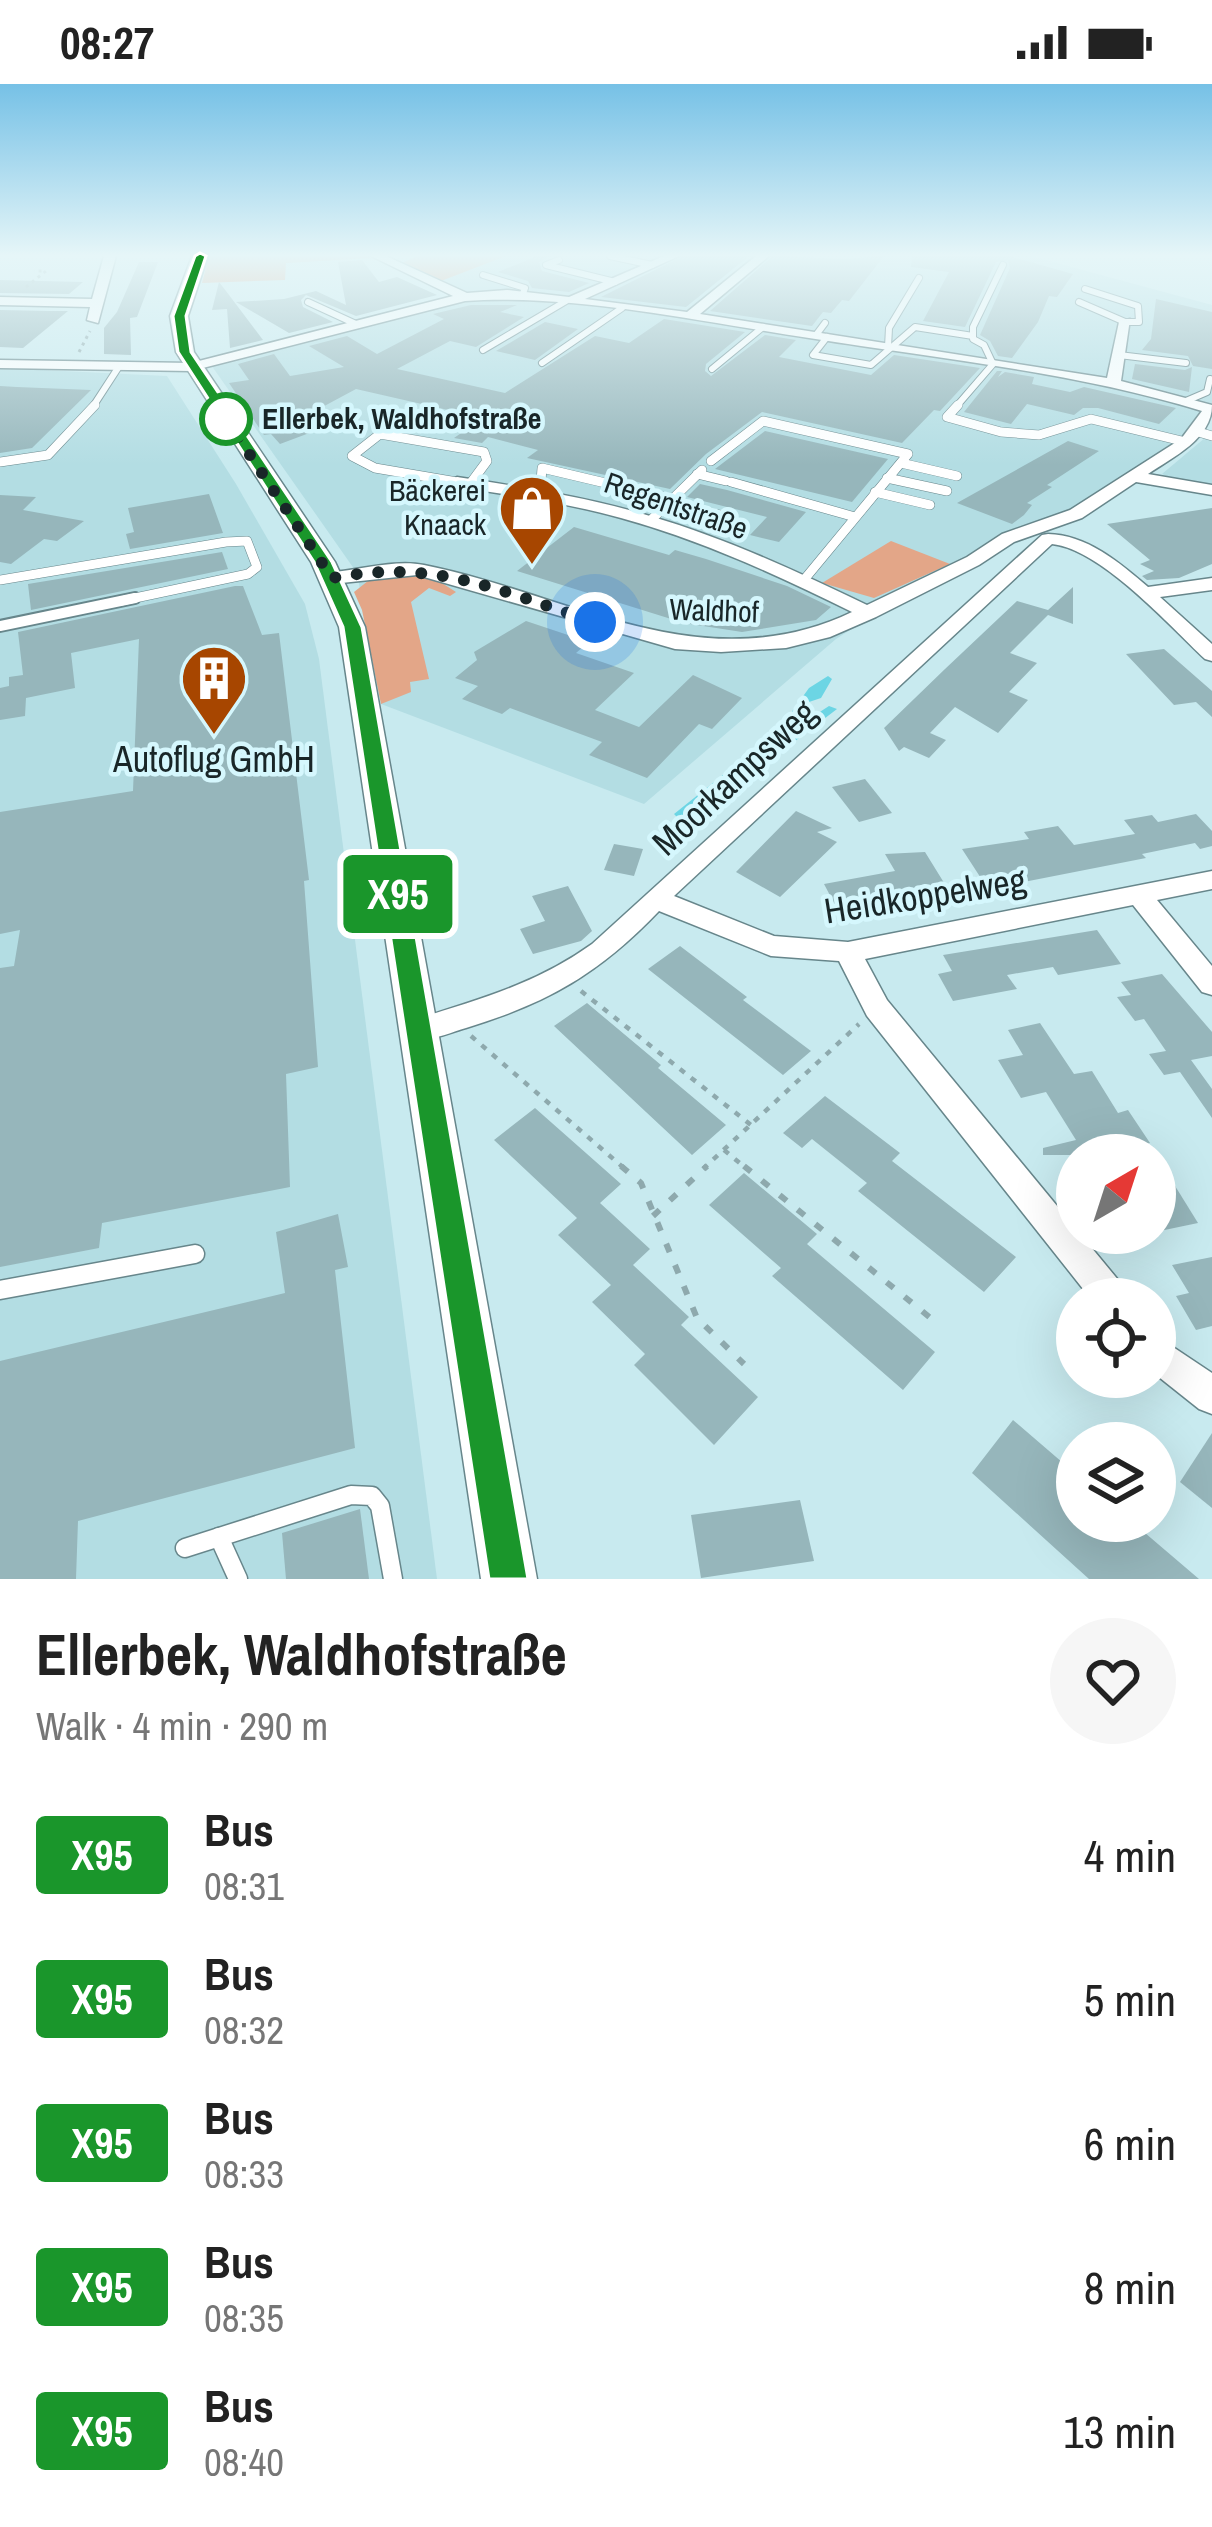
<!DOCTYPE html>
<meta charset="utf-8">
<style>
:root{--surface:#fff;--page:#f6f6f6;--text:#222;--muted:#767676}
body{margin:0;font-family:"Archivo Narrow",sans-serif;background:var(--page);color:var(--text);height:100vh;display:flex;flex-direction:column;font-size:45px;white-space:nowrap}
*{box-sizing:border-box;margin:0}
p{font-size:39px;color:var(--muted)}
.icon{flex:none;width:66px;height:66px;fill:none;stroke:currentColor;stroke-width:2;stroke-linecap:round;stroke-linejoin:round}
.map{position:relative;height:1495px;overflow:hidden}
.panel{display:flex;flex-direction:column;background:var(--surface);flex:1}
.panel>*{flex:none}
.badge{padding:0 24px;border-radius:9px;font-size:42px;line-height:78px}
.needle{width:78px;rotate:39deg}
.fabs{position:absolute;left:1056px;top:1050px;display:grid;gap:24px}
.fabs a{display:grid;place-items:center;width:120px;height:120px;border-radius:50%;background:var(--surface);box-shadow:0 12px 48px #0002;font-size:60px}
.you{position:absolute;width:60px;height:60px;margin:-30px;border:9px solid #fff;border-radius:50%;background:#1a73e8;box-shadow:0 0 0 18px #1a73e833}
.map>.badge{position:absolute;translate:-50% -50%;box-shadow:0 0 0 6px #fff}
.round{display:grid;place-items:center;flex:none;width:126px;height:126px;border-radius:63px;background:var(--page)}
.headline{display:flex;align-items:center;justify-content:space-between;height:204px;padding:0 36px}
h1{font-size:57px;font-weight:700;line-height:90px}
ul{padding:0;list-style:none}
li{display:flex;align-items:center;gap:36px;height:144px;padding:0 36px}
li div{flex:1}
li b{display:block;font-size:45px}
li em{font-style:normal}
li .badge{min-width:132px;font-weight:700;text-align:center}
.status{display:flex;justify-content:space-between;align-items:center;height:84px;padding:0 60px;background:var(--surface);direction:ltr}
.status svg{height:33px;fill:currentColor}
.map>svg:first-child{display:block}
.built{fill:#b3dde3}
.green{fill:#e3a688}
.water{fill:#6cd5e4}
.building{fill:#96b6bb}
.lines{fill:none;stroke-linecap:round;stroke-linejoin:round}
.lane-far3-casing{stroke:#67868b;stroke-width:8}
.lane-far2-casing{stroke:#67868b;stroke-width:10}
.lane-far1-casing{stroke:#67868b;stroke-width:14}
.lane-casing{stroke:#67868b;stroke-width:21}
.street-casing{stroke:#67868b;stroke-width:3}
.secondary-casing{stroke:#67868b;stroke-width:3}
.path-far2{stroke:#8ea9ad;stroke-width:3;stroke-dasharray:3 4.5;stroke-linecap:butt}
.path-far1{stroke:#8ea9ad;stroke-width:4.5;stroke-dasharray:6 8;stroke-linecap:butt}
.path{stroke:#8ea9ad;stroke-width:6;stroke-dasharray:9 14;stroke-linecap:butt}
.lane-far3{stroke:#fff;stroke-width:6}
.lane-far2{stroke:#fff;stroke-width:9}
.lane-far1{stroke:#fff;stroke-width:10}
.lane{stroke:#fff;stroke-width:18}
.street{fill:#fff;fill-rule:evenodd}
.secondary{fill:#fff;fill-rule:evenodd}
.line{fill:#1a962b;stroke:#fff;stroke-width:3}
.walk{stroke:#192628;stroke-width:12;stroke-dasharray:0 21.6}
.stop-dot{fill:#fff;stroke:#1a962b;stroke-width:6}
.labels{text-anchor:middle;stroke-width:9;stroke-linejoin:round;paint-order:stroke}
.far-stop-label{font-size:30px;font-weight:bold;fill:#192628;stroke:#d5f7fd;text-anchor:start}
.far-poi-label{font-size:30px;fill:#192628;stroke:#d5f7fd;text-anchor:end}
.far-street-label{font-size:30px;fill:#192628;stroke:#d5f7fd}
.poi-label{font-size:36px;fill:#192628;stroke:#d5f7fd}
.street-label{font-size:36px;fill:#192628;stroke:#d5f7fd}
</style>
<div class="status"><b>08:27</b><svg viewBox="0 0 49 12"><path d="M0 12V9h3v3zM5 12V6h3v6zM10 12V3h3v9zM15 12V0h3v12zM26 1h20v11H26zM47 4h2v5h-2z"/></svg></div>
<div class="map">
<svg width="1212" height="1495" viewBox="0 0 1212 1495">
<rect width="100%" height="100%" fill="#c8eaef"/>
<g class="built">
<path d="M506,172H1031L1212,221V327L1173,361L1066,429L939,489L836,555L644,720L381,620L357,489L209,278L457,214L431,200Z"/>
<path d="M0,284L167,292L236,400L305,520L319,575L437,1495H0Z"/>
<path d="M1212,348V403L1177,397L1162,390Z"/>
</g>
<g class="green">
<path d="M209,172H367L371,174L286,179L285,196L202,199Z"/>
<path d="M417,172H506L441,197L402,179Z"/>
<path d="M891,457L950,480L874,514L822,499Z"/>
<path d="M391,490L434,494L456,508L450,512L429,504L411,518L429,595L410,598L411,608L381,620L362,526L354,508L373,493Z"/>
</g>
<path class="water" d="M828,592L832,595L821,614L806,619L801,627L812,633L829,622L837,625L697,732L680,736L674,730L778,647L809,604Z"/>
<g class="building">
<path d="M537,172H549L539,178L542,187L589,199L569,208L532,204L528,197L498,188Z"/>
<path d="M683,172H749L686,223L601,213Z"/>
<path d="M773,172L844,175L884,172L849,217L842,216L831,229L823,228L812,242L710,227Z"/>
<path d="M912,172H1009L1073,190L1057,213L1049,212L1038,238L1012,274L998,272L990,257L980,251L1010,184L1008,176L996,178L965,243L923,237L949,188L911,183Z"/>
<path d="M362,176L379,198L397,193L437,211L356,232L306,211L301,216L303,223L333,238L289,249L236,218L284,215L316,207L346,221L338,178Z"/>
<path d="M139,178H158L137,233L130,234L131,271L104,270V244L117,228Z"/>
<path d="M0,196L83,198L69,210L0,209Z"/>
<path d="M219,198L226,207L263,256L230,264L227,225L212,226Z"/>
<path d="M1156,215L1212,228V285L1193,282L1188,272L1142,266L1151,255Z"/>
<path d="M471,221H517L500,228L524,233L476,263L450,257L397,285L505,309L595,252L629,259L664,235L745,248L706,280L705,287L711,292L765,251L796,256L779,273L871,291L894,271L980,284L940,327L934,326L902,359L762,328L706,370L670,405L527,374L538,366L488,353L482,359L454,354L483,334L356,305L302,334L328,342L280,360L271,350L264,351L229,299L249,296L238,280L274,270L290,292L344,283L309,262L347,252L377,270L444,235L433,230Z"/>
<path d="M0,226L50,227H68L23,264L0,263Z"/>
<path d="M545,238L578,245L535,276L496,267Z"/>
<path d="M1135,280L1185,286L1192,283L1189,308L1132,295Z"/>
<path d="M997,287H1002L998,293L1005,288L1034,293L1032,300L1070,308L1084,303L1176,324L1159,340L1098,324H1083L1074,331L1027,320L1011,340L964,328Z"/>
<path d="M0,302L17,303L91,306L32,364L0,369Z"/>
<path d="M765,347L888,375L852,418L715,385Z"/>
<path d="M1068,357L1099,367L1047,401L1052,403L1027,419L1032,421L1024,431L1012,440L957,419Z"/>
<path d="M700,400L727,406L806,428L779,458L750,451L767,433L687,413Z"/>
<path d="M209,410L223,449L130,465L126,450L134,448L128,424Z"/>
<path d="M0,411L36,413L23,426L84,437L57,457L44,455L11,480L0,478Z"/>
<path d="M1212,424V480L1179,494L1147,496L1142,492L1154,487L1140,480L1150,476L1107,440Z"/>
<path d="M574,443L669,471L675,466L706,475L787,502L831,523L816,536L742,548L684,539L517,487Z"/>
<path d="M222,468L228,485L31,526L28,500Z"/>
<path d="M235,502H243L262,551L279,549L309,796L304,797L318,983L286,990L290,1103L102,1139L99,1164L0,1183V884L14,882L20,846L0,850V728L133,707L139,555L71,569L75,604L26,614L25,632L0,636V604L9,602V593L23,591L18,548Z"/>
<path d="M1073,503V540L1048,531L1010,569L1037,579L1009,608L1028,616L998,649L955,623L930,649L946,656L929,674L904,663L899,667L884,644L945,585L1017,517L1048,526Z"/>
<path d="M526,537L589,558L576,569L634,589L595,626L639,643L693,591L742,614L712,645L699,640L647,694L589,671L602,658L510,624L502,630L462,615L478,602L455,594L477,576L474,568Z"/>
<path d="M1164,565L1212,607V633L1196,618L1174,621L1126,570Z"/>
<path d="M865,695L892,729L859,738L832,703Z"/>
<path d="M796,727L832,744L817,748L837,758L780,813L736,788Z"/>
<path d="M1196,730L1212,747V762L1200,765L1195,759L1142,770L1146,774L988,805L962,765L1029,755L1024,748L1058,742L1074,761L1135,750L1124,736L1152,731L1158,738Z"/>
<path d="M614,760L643,765L634,792L604,786Z"/>
<path d="M925,768L946,802L874,814L883,828L843,836L824,800L895,787L885,770Z"/>
<path d="M568,802L592,847L581,857L533,870L520,845L545,837L532,812Z"/>
<path d="M1097,846L1121,880L1058,891L1053,883L1007,891L1017,905L953,917L938,890L952,887L943,871Z"/>
<path d="M680,862L747,913L743,916L811,967L783,991L648,885Z"/>
<path d="M1162,890L1212,948V972L1191,976L1212,1005V1034L1180,988L1164,991L1149,970L1166,967L1144,935L1135,937L1117,913L1131,911L1121,898Z"/>
<path d="M587,919L661,981L658,984L726,1041L692,1071L554,942Z"/>
<path d="M1040,939L1074,990L1092,987L1118,1029L1128,1026L1150,1059L1099,1071H1043V1064L1076,1056L1046,1008L1021,1014L998,976L1023,971L1008,946Z"/>
<path d="M825,1012L900,1069L892,1077L1016,1173L984,1208L858,1107L867,1099L812,1055L802,1064L783,1049Z"/>
<path d="M535,1024L621,1100L600,1119L650,1165L633,1181L689,1233L681,1241L758,1313L714,1361L634,1281L645,1270L592,1218L611,1201L558,1151L577,1134L494,1056Z"/>
<path d="M744,1089L817,1150L807,1160L935,1268L903,1306L772,1192L781,1184L709,1121Z"/>
<path d="M1172,1097L1198,1139L1155,1148V1101Z"/>
<path d="M338,1130L348,1183L335,1186L355,1364L78,1437L76,1495H0V1277L285,1209L276,1148Z"/>
<path d="M1212,1173V1242L1196,1246L1176,1212L1189,1209L1172,1181Z"/>
<path d="M1013,1336L1077,1391V1437H1131L1199,1495H1089L972,1389Z"/>
<path d="M1212,1349V1424L1180,1398Z"/>
<path d="M800,1416L814,1477L701,1494L691,1431Z"/>
<path d="M360,1425L369,1495H286L282,1449Z"/>
</g>
<g class="lines">
<defs>
<g id="lane-far3">
<path d="M610,172L652,181"/>
<path d="M559,176L546,181L615,198"/>
<path d="M483,191L525,204L522,212"/>
<path d="M308,218L358,241"/>
<path d="M1079,218L1125,238H1139L1138,222L1085,205"/>
<path d="M816,251L825,239"/>
<path d="M827,253L813,271L871,281L915,243L973,252"/>
<path d="M888,263L889,244L919,194"/>
<path d="M483,266L566,217"/>
<path d="M1119,271L1186,279"/>
<path d="M542,279L622,224"/>
<path d="M712,285L763,243"/>
<path d="M1186,317L1207,308L1210,295"/>
<path d="M92,324L118,284"/>
<path d="M955,324L993,280L984,261L973,255V243L1003,181"/>
</g>
<g id="lane-far2">
<path d="M958,321L947,333L1001,348L1039,351L1091,335L1186,358"/>
<path d="M1195,347L1212,352"/>
<path d="M711,377L763,337L908,370L803,497"/>
<path d="M0,378L48,371L95,321"/>
<path d="M901,379L957,392"/>
<path d="M697,390L726,397"/>
<path d="M887,394L947,407"/>
<path d="M457,398L375,384L352,372L380,350L484,368L487,377L470,400"/>
<path d="M731,398L855,433"/>
<path d="M875,408L930,421"/>
<path d="M540,410L542,384L673,415"/>
<path d="M668,419L733,434"/>
<path d="M650,437L702,386"/>
<path d="M0,496L226,458L247,457L257,483L248,490L121,517"/>
</g>
<path id="lane-far1" d="M0,542L135,514"/>
<g id="lane">
<path d="M0,1206L195,1170"/>
<path d="M219,1453L238,1495"/>
<path d="M185,1464L351,1411L372,1412L380,1422L393,1495"/>
</g>
<g id="street">
<path d="M104,172H116L98,239L87,236L90,223L0,221V213L92,215Z"/>
<path d="M371,172H386L467,209L507,206L569,213L664,172H679L585,215L687,228L756,172H769L700,230L1107,294L1119,238L1130,235L1121,297L1212,321C1212,355 1173,373 1148,390L1212,401V411L1136,398L1082,434L1014,458L979,481L876,533L830,553L786,564L721,568L675,565L417,491L332,500L323,494L332,488C360,486 396,475 424,481C570,510 703,599 852,528C777,491 701,456 621,434C567,419 512,411 457,403L449,398L457,393C522,403 587,413 650,432C725,454 796,487 867,521L967,473L1002,450L1070,426L1181,355L1202,327C1076,288 940,275 809,254C703,238 570,209 465,217L191,287L0,284V276L191,279L453,212Z"/>
<path d="M1048,450C1087,451 1119,478 1148,503L1212,494V506L1160,513L1212,560V577L1205,575C1170,542 1101,465 1052,460L674,812L774,852L848,858L1212,787V805L1157,816L1212,882V911L1202,908L1133,821L865,875L887,916L1124,1203L1129,1215H1091L867,932L839,877L771,872L659,827C600,889 548,919 466,944C449,949 428,959 411,953L407,945L411,937C476,916 535,901 592,860L1042,451Z"/>
<path d="M1155,1251L1212,1289V1330L1199,1325L1155,1290Z"/>
</g>
<path id="secondary" d="M192,172H208L188,232L194,268L335,478L365,543L537,1495H481L339,543L311,478L176,268L170,232Z"/>
</defs>
<use href="#lane-far3" class="lane-far3-casing"/>
<use href="#lane-far2" class="lane-far2-casing"/>
<use href="#lane-far1" class="lane-far1-casing"/>
<use href="#lane" class="lane-casing"/>
<use href="#street" class="street-casing"/>
<use href="#secondary" class="secondary-casing"/>
<g class="path-far2">
<path d="M26,203L46,187H34"/>
<path d="M79,268L90,247"/>
</g>
<g class="path-far1">
<path d="M581,907L751,1041"/>
<path d="M471,952L625,1085"/>
<path d="M724,1066L747,1085"/>
<path d="M703,1085L859,940"/>
</g>
<g class="path">
<path d="M621,1082L641,1099L697,1234L744,1280"/>
<path d="M744,1082L933,1236"/>
<path d="M653,1132L707,1082"/>
</g>
<use href="#lane-far3" class="lane-far3"/>
<use href="#lane-far2" class="lane-far2"/>
<use href="#lane-far1" class="lane-far1"/>
<use href="#lane" class="lane"/>
<use href="#street" class="street"/>
<use href="#secondary" class="secondary"/>
</g>
<linearGradient id="sky" x2="0" y2="1"><stop stop-color="#76c1e6"/><stop offset="0.45" stop-color="#e6f6f8"/><stop offset="1" stop-color="#e6f6f8" stop-opacity="0"/></linearGradient>
<rect width="1212" height="381" fill="url(#sky)"/>
<path class="line" d="M200,169L206,172L186,232L191,268L332,478L362,543L528,1495H489L343,543L314,478L178,268L173,232L195,172Z"/>
<g class="lines">
<path class="walk" d="M226,335L332,494C436,474 499,507 595,538"/>
</g>
<defs>
<symbol id="shop-pin" viewBox="-11 -11 22 30"><path d="M0 17L-7.5 6A9.5 9.5 0 1 1 7.5 6Z" fill="#a74600" stroke="#d5f7fd"/><path d="M-5-2.5h2.3a2.7 3.5 0 0 1 5.4 0H5L5.5 6h-11ZM-1.5-2.5h3a1.5 2.3 0 0 0-3 0Z" fill="#fff"/></symbol>
<symbol id="building-pin" viewBox="-11 -11 22 30"><path d="M0 17L-7.5 6A9.5 9.5 0 1 1 7.5 6Z" fill="#a74600" stroke="#d5f7fd"/><path d="M-4-6H4V6H1V3H-1V6H-4ZM-2.5-4.3h1.7v1.8h-1.7ZM.8-4.3h1.7v1.8H.8ZM-2.5-1h1.7V.8h-1.7ZM.8-1h1.7V.8H.8Z" fill="#fff"/></symbol>
</defs>
<g fill-rule="evenodd">
<use href="#shop-pin" x="494" y="386" width="76" height="104"/>
<use href="#building-pin" x="176" y="556" width="76" height="104"/>
</g>
<circle class="stop-dot" cx="226" cy="335" r="24"/>
<g class="labels">
<g class="far-stop-label">
<text x="262" y="345">Ellerbek, Waldhofstraße</text>
</g>
<g class="far-poi-label">
<text x="486" y="417">Bäckerei<tspan x="486" dy="34">Knaack</tspan></text>
</g>
<g class="far-street-label">
<text transform="translate(676 422) rotate(19)" y="10">Regentstraße</text>
<text transform="translate(714 527) rotate(2)" y="10">Waldhof</text>
</g>
<g class="poi-label">
<text x="214" y="688">Autoflug GmbH</text>
</g>
<g class="street-label">
<text transform="translate(734 693) rotate(-43)" y="13">Moorkampsweg</text>
<text transform="translate(925 811) rotate(-9)" y="13">Heidkoppelweg</text>
</g>
</g>
</svg>
<div class="fabs">
<a><svg class="needle" viewBox="-14 -14 28 28"><path d="M0-13l5 13h-10z" fill="#e53935"/><path d="M0 13l5-13h-10z" fill="#767676"/></svg></a>
<a><svg class="icon" aria-label="locate" viewBox="0 0 24 24"><circle cx="12" cy="12" r="6"/><path d="M12 2v4M12 18v4M2 12h4M18 12h4"/></svg></a>
<a><svg class="icon" aria-label="layers" viewBox="0 0 24 24"><path d="M12 4l9 5-9 5-9-5zM3 14l9 5 9-5"/></svg></a>
</div>
<div class="you" style="left:595px;top:538px"></div>
<b class="badge" style="left:398px;top:810px;background:#1a962b;color:#fff">X95</b>
</div>
<section class="panel">
<div class="headline"><div><h1>Ellerbek, Waldhofstraße</h1><p>Walk · 4 min · 290 m</p></div><a class="round"><svg class="icon" aria-label="heart" viewBox="0 0 24 24"><path d="M12 20l-8-8c-3-5 5-10 8-4 3-6 11-1 8 4z"/></svg></a></div>
<ul>
<li><span class="badge" style="background:#1a962b;color:#fff">X95</span><div><b>Bus</b><p>08:31</p></div><em>4 min</em></li>
<li><span class="badge" style="background:#1a962b;color:#fff">X95</span><div><b>Bus</b><p>08:32</p></div><em>5 min</em></li>
<li><span class="badge" style="background:#1a962b;color:#fff">X95</span><div><b>Bus</b><p>08:33</p></div><em>6 min</em></li>
<li><span class="badge" style="background:#1a962b;color:#fff">X95</span><div><b>Bus</b><p>08:35</p></div><em>8 min</em></li>
<li><span class="badge" style="background:#1a962b;color:#fff">X95</span><div><b>Bus</b><p>08:40</p></div><em>13 min</em></li>
</ul>
</section>
